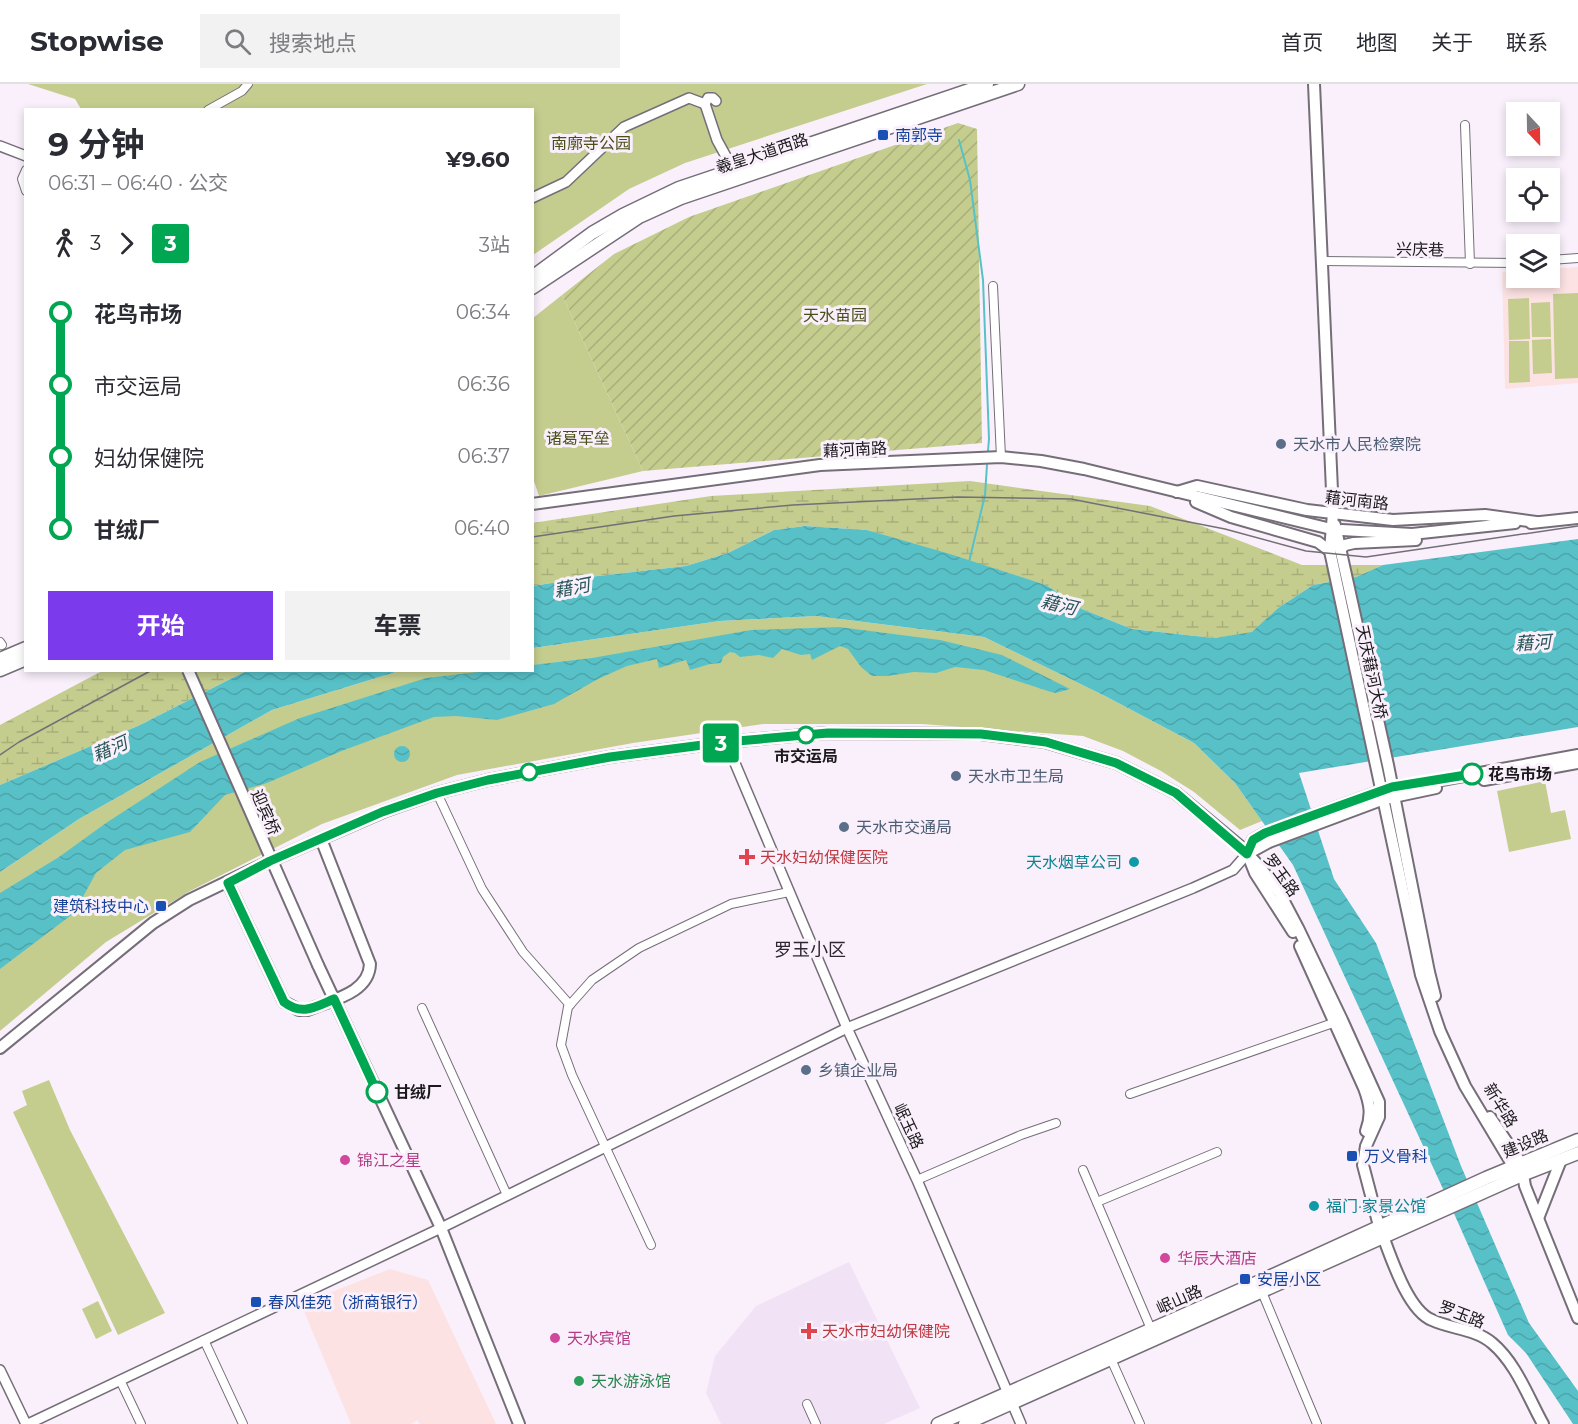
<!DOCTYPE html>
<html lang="zh">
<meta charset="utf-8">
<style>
:root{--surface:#fff;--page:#f2f2f3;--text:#2b2b33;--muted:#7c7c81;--line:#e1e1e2;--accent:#7c3aed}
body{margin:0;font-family:Montserrat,"Noto Sans SC",sans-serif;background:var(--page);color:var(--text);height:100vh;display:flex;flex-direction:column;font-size:22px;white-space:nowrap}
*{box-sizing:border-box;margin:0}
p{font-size:20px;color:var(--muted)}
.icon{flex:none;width:33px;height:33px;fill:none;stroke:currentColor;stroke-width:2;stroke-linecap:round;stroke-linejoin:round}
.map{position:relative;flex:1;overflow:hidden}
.panel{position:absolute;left:24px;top:24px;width:510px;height:564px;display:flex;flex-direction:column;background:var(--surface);border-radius:0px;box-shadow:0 3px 9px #0003}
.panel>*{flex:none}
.badge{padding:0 12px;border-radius:4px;font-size:21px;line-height:39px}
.needle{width:39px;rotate:158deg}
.buttons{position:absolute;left:1506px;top:18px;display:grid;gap:12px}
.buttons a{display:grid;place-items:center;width:54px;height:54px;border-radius:0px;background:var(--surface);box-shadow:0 3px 9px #0003;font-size:30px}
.map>.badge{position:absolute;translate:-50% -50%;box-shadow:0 0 0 3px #fff}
.legs{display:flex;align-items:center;gap:9px;height:66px;padding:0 24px;font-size:20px}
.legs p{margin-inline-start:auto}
.headline{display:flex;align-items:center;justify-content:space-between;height:102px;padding:0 24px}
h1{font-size:33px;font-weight:700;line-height:45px}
.button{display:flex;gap:12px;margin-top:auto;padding:12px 24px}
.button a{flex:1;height:69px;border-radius:0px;background:var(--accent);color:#fff;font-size:24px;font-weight:700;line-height:69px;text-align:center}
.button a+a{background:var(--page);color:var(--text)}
ul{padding:0 24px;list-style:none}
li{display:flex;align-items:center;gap:21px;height:72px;font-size:22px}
li i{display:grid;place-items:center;width:9px;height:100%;margin:0 8px;background:currentColor}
li i::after{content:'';width:15px;height:15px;margin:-8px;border:4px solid;border-radius:50%;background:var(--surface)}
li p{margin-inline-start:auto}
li:first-child i{background:linear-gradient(#0000 50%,currentColor 0)}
li:last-child i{background:linear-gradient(currentColor 50%,#0000 0)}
header{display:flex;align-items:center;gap:36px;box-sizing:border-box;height:84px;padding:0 30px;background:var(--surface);border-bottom:2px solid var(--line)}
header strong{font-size:28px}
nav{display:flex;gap:33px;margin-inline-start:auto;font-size:21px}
.search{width:420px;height:54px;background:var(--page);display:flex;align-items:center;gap:15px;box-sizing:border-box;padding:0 21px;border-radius:0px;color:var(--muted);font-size:22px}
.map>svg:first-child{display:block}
.education{fill:#fde2e3}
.built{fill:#f1e3f5}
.wetland{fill:url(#wetland-marsh)}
.park{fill:#c5cd8e}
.garden{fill:url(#garden-furrows)}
.water{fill:url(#water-waves)}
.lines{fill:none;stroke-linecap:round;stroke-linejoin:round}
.stream{stroke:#58c1c8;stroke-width:2}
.minor-casing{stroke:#756e78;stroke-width:10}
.tertiary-casing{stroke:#756e78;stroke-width:12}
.secondary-casing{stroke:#756e78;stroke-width:14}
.primary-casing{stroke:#756e78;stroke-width:15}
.minor{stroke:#fff;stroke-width:8}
.tertiary{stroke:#fff;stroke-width:9}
.secondary{stroke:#fff;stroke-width:10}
.primary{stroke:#fff;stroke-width:12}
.tram{stroke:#746f76;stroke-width:1.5}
.secondary-bridge-casing{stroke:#756e78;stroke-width:14;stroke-linecap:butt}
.secondary-bridge{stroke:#fff;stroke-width:10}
.line-1-casing{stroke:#fff;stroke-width:14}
.line-1{stroke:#00a651;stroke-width:9}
.transit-dot{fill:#1a4fb4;stroke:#f9f0fb;stroke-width:2}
.service-dot{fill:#5c6f8a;stroke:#f9f0fb;stroke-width:2}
.stop-1-dot{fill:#fff;stroke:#00a651;stroke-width:3}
.health-dot{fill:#e0444e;stroke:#f9f0fb;stroke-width:2}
.culture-dot{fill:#0f9aa8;stroke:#f9f0fb;stroke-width:2}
.hotel-dot{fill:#d1479c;stroke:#f9f0fb;stroke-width:2}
.leisure-dot{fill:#2e9e5b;stroke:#f9f0fb;stroke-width:2}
.labels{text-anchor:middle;stroke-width:6;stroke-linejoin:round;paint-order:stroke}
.transit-label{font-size:16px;fill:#164399;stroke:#f9f0fb;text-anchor:start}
.park-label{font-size:16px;fill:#4a4f19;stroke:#f9f0fb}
.street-label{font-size:16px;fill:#1c191d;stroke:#f9f0fb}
.service-label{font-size:16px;fill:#4e5e75;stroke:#f9f0fb;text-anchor:start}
.stop-label{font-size:16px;font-weight:bold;fill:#1c191d;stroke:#f9f0fb;text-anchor:start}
.health-label{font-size:16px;fill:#be3a42;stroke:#f9f0fb;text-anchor:start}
.culture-label{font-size:16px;fill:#0d838f;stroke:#f9f0fb;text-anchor:end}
.hotel-label{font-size:16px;fill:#b23c85;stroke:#f9f0fb;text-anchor:start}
.leisure-label{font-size:16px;fill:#27864d;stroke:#f9f0fb;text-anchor:start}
.water-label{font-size:18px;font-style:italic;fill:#29575a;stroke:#f9f0fb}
.neighbourhood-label{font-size:18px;fill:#2d272f;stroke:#f9f0fb}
</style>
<header>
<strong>Stopwise</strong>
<div class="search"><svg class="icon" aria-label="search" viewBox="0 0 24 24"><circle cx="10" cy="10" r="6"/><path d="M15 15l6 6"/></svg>搜索地点</div>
<nav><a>首页</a><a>地图</a><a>关于</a><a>联系</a></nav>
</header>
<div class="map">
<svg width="1578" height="1340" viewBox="0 0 1578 1340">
<defs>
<pattern id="wetland-marsh" width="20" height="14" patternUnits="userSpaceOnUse" patternTransform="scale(1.5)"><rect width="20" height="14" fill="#c5cd8e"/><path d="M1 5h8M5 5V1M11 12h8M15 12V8" fill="none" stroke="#a9af7a"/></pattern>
<pattern id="garden-furrows" width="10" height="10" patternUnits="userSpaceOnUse" patternTransform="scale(1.5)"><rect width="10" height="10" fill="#c5cd8e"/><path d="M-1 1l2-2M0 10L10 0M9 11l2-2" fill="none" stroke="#a9af7a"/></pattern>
<pattern id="water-waves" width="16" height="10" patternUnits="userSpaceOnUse" patternTransform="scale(1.5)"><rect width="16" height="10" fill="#58c1c8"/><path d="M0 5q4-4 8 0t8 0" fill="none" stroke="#4ca5ab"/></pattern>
</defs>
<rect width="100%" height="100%" fill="#f9f0fb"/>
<g class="education">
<path d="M1578,183V299L1505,305L1502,188L1516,187V194H1550V185Z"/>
<path d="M390,1185L428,1196L496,1340H420L417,1336L411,1340H351L301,1220Z"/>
</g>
<path class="built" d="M849,1178L920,1324L884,1340H721L706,1309L715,1272L756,1222Z"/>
<g class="wetland">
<path d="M970,397L1150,422L1302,481H1383L1356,493L1313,501L1278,524L1252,549L1214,554L1132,545L1082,525L1046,501L867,446L805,442L774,446L728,469L686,482L589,493L533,502L532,439L711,412Z"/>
<path d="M102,587H246L140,641L0,701V641Z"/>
</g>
<g class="park">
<path d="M28,0H927L685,79L629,105L533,171L532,26L81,25L75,15Z"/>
<path d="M1578,209V294L1555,295L1553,210Z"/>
<path d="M562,211L643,387L539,412L532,391L533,234Z"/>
<path d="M1529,214L1530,255L1509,256L1508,215Z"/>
<path d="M1550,218L1551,253H1532L1531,219Z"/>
<path d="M1551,255L1552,289L1533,290L1532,256Z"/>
<path d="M1509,257H1529L1530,298L1509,299Z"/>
<path d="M816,532L984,553L1105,612L1194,659L1235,699L1262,737L1240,746L1194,708L1161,687L1123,667L1083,652L922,640H763L633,659L457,691L322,740L190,807L106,858L0,947V788L79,735L272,626L399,587L532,586L533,564L720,537Z"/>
<path d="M1545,697L1551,729L1565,726L1571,755L1509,768L1497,707Z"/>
<path d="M49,996L70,1046L165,1229L118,1251L13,1028L27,1021L22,1007Z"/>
<path d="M98,1217L112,1247L96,1255L82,1225Z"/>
</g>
<path class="garden" d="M958,39L977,45L982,359L643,387L562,211L614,170L689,133Z"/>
<g class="water">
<path d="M805,442L867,446L950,470L1046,501L1082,525L1132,545L1214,554L1252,548L1278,524L1313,501L1356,493L1383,481L1578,455V643L1299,689L1334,795L1376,859L1461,1082L1529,1239L1578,1307V1340H1573L1526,1269L1508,1251L1444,1107L1293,781L1235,699L1194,659L1105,612L984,553L816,532L720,537L533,564V502L589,493L686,482L728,469L774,446Z"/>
<path d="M839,543L940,556L1002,571L1070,605L1056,609L1051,608L984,586L955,583L936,589L914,588L887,592H872L861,583L848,565L840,562L812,576L810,570L801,571L782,565L773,574L759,571L740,573L735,569L730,568L723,573L721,579L710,580L690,586L686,576L659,584L657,575L627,582L598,595L554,620L497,636L456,632L434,633L344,666L267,699L225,711L190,748L125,766L96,789L74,829L0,885V809L59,773L106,739L200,678L300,634L426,594L487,587L532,586L533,581L592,574L751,546Z"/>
<path d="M246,587H399L272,626L79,735L0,788V701L140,641Z"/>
<circle cx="402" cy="670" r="8"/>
</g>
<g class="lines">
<g class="stream">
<path d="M959,56L970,96L983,196L989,355L988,367"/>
<path d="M969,478L985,411L987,381"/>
</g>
<defs>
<g id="minor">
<path d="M208,26L242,7L248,0"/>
<path d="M1465,41L1470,180"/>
<path d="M26,86L22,95L26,107"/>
<path d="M1550,176L1578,174"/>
<path d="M1322,177L1516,179"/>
<path d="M993,202L1001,373"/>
<path d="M0,558L2,561"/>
<path d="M437,709L482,805L523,868L570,921"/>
<path d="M422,924L507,1111"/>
<path d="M1130,1010L1333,939"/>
<path d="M1083,1086L1151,1245"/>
<path d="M917,1096L1021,1051L1056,1039"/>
<path d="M1097,1118L1217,1068"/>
<path d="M651,1161L572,991L561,961L568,923L592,896L639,864L731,820L789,808"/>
<path d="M1262,1208L1317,1340"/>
<path d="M204,1256L243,1340"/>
<path d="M1111,1275L1140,1340"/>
<path d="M120,1296L141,1340"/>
<path d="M807,1320L816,1340"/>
</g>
<g id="tertiary">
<path d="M705,20L717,56L728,76L733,91"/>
<path d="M705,20L708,14H713L716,17"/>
<path d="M0,62L26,72"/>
<path d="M532,114L566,98L624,43L689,14L705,20"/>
<path d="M726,658L847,944L917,1096L1021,1340"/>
<path d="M0,1286L26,1340"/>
<path d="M28,1340L441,1144L847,944L1193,804L1233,786L1247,770"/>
</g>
<g id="secondary">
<path d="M1314,0L1333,429L1330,467L1421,891L1440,947L1465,1002L1513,1082L1518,1088"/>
<path d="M1177,408L1197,402L1307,426L1393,436L1485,431L1536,438"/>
<path d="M1196,418L1231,433L1318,458L1330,467"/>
<path d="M532,420L820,381L1001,373L1041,377L1084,385L1327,444"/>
<path d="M1531,439L1578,434"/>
<path d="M1335,441L1388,681L1429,888L1435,912"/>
<path d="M1342,446L1412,450L1515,439"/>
<path d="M1340,466L1345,461L1354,459L1416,456"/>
<path d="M1484,696L1578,679"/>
<path d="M1247,770L1253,756L1265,749L1392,703L1425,699L1578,671"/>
<path d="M1247,770L1269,758L1384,715L1436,704"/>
<path d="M1249,774L1255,789L1293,848"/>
<path d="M228,799L284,918L299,926H308C330,916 369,910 370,880L321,755"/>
<path d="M1300,862L1364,1004C1370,1020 1372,1031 1366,1047"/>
<path d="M318,881L441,1144L519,1340"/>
<path d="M0,964L153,839L189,816L270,777L383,728L437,709L488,696L610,673L726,658L827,649L981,650L1045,658L1116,679L1176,709L1242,764L1260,783L1279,808L1298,844L1342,936L1379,1018V1033L1366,1062L1363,1081L1379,1142"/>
<path d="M1490,1033L1521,1079L1525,1102L1578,1234"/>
<path d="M1539,1132L1561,1076"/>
<path d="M1381,1147C1390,1170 1407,1226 1432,1236C1451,1245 1476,1245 1492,1259C1516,1279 1528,1313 1543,1340"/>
</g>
<g id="primary">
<path d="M532,193L592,149L623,131L679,104L987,0"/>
<path d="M532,204L639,133L681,114L1018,0"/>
<path d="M0,575L26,564"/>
<path d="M0,586L26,575"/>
<path d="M938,1340L1258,1198L1486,1094L1578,1056"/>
<path d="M965,1340L1522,1091L1578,1069"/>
</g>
</defs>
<use href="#minor" class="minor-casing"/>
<use href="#tertiary" class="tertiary-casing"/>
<use href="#secondary" class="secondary-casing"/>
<use href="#primary" class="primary-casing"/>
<use href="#minor" class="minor"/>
<use href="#tertiary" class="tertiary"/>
<use href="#secondary" class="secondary"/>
<use href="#primary" class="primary"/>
<g class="tram">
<path d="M532,453L674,432L793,421L958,413L1071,415L1225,445L1306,467L1366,473L1578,442"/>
<path d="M0,671L19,658L152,586"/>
</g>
<defs>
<path id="secondary-bridge" d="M188,586L318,881"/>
</defs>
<use href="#secondary-bridge" class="secondary-bridge-casing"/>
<use href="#secondary-bridge" class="secondary-bridge"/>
</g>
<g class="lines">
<defs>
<path id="line-1" d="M377,1008L334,915C315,923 302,932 284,918L228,799L270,777L382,728L437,709L488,696L610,673L726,658L828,649L981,650L1046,658L1116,679L1176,709L1247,770L1253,756L1265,749L1314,731L1392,703L1472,690"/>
</defs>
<use href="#line-1" class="line-1-casing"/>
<use href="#line-1" class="line-1"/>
</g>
<g class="transit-dot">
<rect x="877" y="45" width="12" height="12" rx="3"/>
<rect x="155" y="816" width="12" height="12" rx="3"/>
<rect x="1346" y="1066" width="12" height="12" rx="3"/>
<rect x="1239" y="1189" width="12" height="12" rx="3"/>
<rect x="250" y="1212" width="12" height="12" rx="3"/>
</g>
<g class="service-dot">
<circle cx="1281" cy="360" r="6"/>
<circle cx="956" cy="692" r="6"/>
<circle cx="844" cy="743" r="6"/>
<circle cx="806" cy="986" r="6"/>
</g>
<g class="stop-1-dot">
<circle cx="806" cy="651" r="8"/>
<circle cx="529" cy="688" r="8"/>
<circle cx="1472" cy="690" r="10"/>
<circle cx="377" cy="1008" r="10"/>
</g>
<g class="health-dot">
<path d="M744 764h6v6h6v6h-6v6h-6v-6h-6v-6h6z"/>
<path d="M806 1238h6v6h6v6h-6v6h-6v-6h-6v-6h6z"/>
</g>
<g class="culture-dot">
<circle cx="1134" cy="778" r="6"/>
<circle cx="1314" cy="1122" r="6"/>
</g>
<g class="hotel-dot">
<circle cx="345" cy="1076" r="6"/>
<circle cx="1165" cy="1174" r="6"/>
<circle cx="555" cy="1254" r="6"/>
</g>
<circle class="leisure-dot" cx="579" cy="1297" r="6"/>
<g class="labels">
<g class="transit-label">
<text x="895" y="57">南郭寺</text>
<text x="149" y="828" text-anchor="end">建筑科技中心</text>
<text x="1364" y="1078">万义骨科</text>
<text x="1257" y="1201">安居小区</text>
<text x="268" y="1224">春风佳苑（浙商银行）</text>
</g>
<g class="park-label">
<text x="591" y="65">南廓寺公园</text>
<text x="835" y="237">天水苗园</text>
<text x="578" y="360">诸葛军垒</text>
</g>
<g class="street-label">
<text transform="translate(762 69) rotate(-18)" y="6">羲皇大道西路</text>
<text transform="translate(1420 165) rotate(1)" y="6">兴庆巷</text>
<text transform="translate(855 365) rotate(-3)" y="6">藉河南路</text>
<text transform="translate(1357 416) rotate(6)" y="6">藉河南路</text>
<text transform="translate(1372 588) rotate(78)" y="6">天庆藉河大桥</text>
<text transform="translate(266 728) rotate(66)" y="6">迎宾桥</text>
<text transform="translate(1282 791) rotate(54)" y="6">罗玉路</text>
<text transform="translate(1501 1021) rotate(58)" y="6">新华路</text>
<text transform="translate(909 1042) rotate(65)" y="6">岷玉路</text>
<text transform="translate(1525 1059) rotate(-23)" y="6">建设路</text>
<text transform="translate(1179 1215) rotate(-24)" y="6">岷山路</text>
<text transform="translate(1462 1230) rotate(21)" y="6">罗玉路</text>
</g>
<g class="service-label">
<text x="1293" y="366">天水市人民检察院</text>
<text x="968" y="698">天水市卫生局</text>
<text x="856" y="749">天水市交通局</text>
<text x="818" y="992">乡镇企业局</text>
</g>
<g class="stop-label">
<text x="806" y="678" text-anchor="middle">市交运局</text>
<text x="1488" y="696">花鸟市场</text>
<text x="394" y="1014">甘绒厂</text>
</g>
<g class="health-label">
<text x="760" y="779">天水妇幼保健医院</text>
<text x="822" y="1253">天水市妇幼保健院</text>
</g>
<g class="culture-label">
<text x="1122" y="784">天水烟草公司</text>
<text x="1326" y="1128" text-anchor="start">福门·家景公馆</text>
</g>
<g class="hotel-label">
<text x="357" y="1082">锦江之星</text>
<text x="1177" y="1180">华辰大酒店</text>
<text x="567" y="1260">天水宾馆</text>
</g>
<g class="leisure-label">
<text x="591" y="1303">天水游泳馆</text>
</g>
<g class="water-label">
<text transform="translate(572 504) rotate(-11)" y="6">藉河</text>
<text transform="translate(1059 521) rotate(13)" y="6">藉河</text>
<text transform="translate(1533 559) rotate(-4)" y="6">藉河</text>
<text transform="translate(110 665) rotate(-24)" y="6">藉河</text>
</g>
<g class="neighbourhood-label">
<text x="810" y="872">罗玉小区</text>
</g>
</g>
</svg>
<div class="buttons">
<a><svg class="needle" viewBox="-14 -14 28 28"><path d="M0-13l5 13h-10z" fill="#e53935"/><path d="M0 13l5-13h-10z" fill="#7c7c81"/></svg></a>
<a><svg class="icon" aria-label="locate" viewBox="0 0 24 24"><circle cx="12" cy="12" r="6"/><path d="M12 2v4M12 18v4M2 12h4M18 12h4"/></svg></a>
<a><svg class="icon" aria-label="layers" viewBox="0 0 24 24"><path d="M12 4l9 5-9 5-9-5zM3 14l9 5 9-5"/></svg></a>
</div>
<b class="badge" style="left:721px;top:659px;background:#00a651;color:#fff">3</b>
<section class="panel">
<div class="headline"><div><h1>9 分钟</h1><p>06:31 – 06:40 · 公交</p></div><b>¥9.60</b></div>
<div class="legs"><svg class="icon" aria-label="walk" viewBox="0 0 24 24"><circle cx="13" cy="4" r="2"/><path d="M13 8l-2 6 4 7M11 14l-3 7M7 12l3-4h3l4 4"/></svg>3<svg class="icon" aria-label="forward" viewBox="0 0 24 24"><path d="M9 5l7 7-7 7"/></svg><b class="badge" style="background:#00a651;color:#fff">3</b><p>3站</p></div>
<ul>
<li><i style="color:#00a651"></i><b>花鸟市场</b><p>06:34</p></li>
<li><i style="color:#00a651"></i><span>市交运局</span><p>06:36</p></li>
<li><i style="color:#00a651"></i><span>妇幼保健院</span><p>06:37</p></li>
<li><i style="color:#00a651"></i><b>甘绒厂</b><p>06:40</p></li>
</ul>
<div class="button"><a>开始</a><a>车票</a></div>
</section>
</div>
